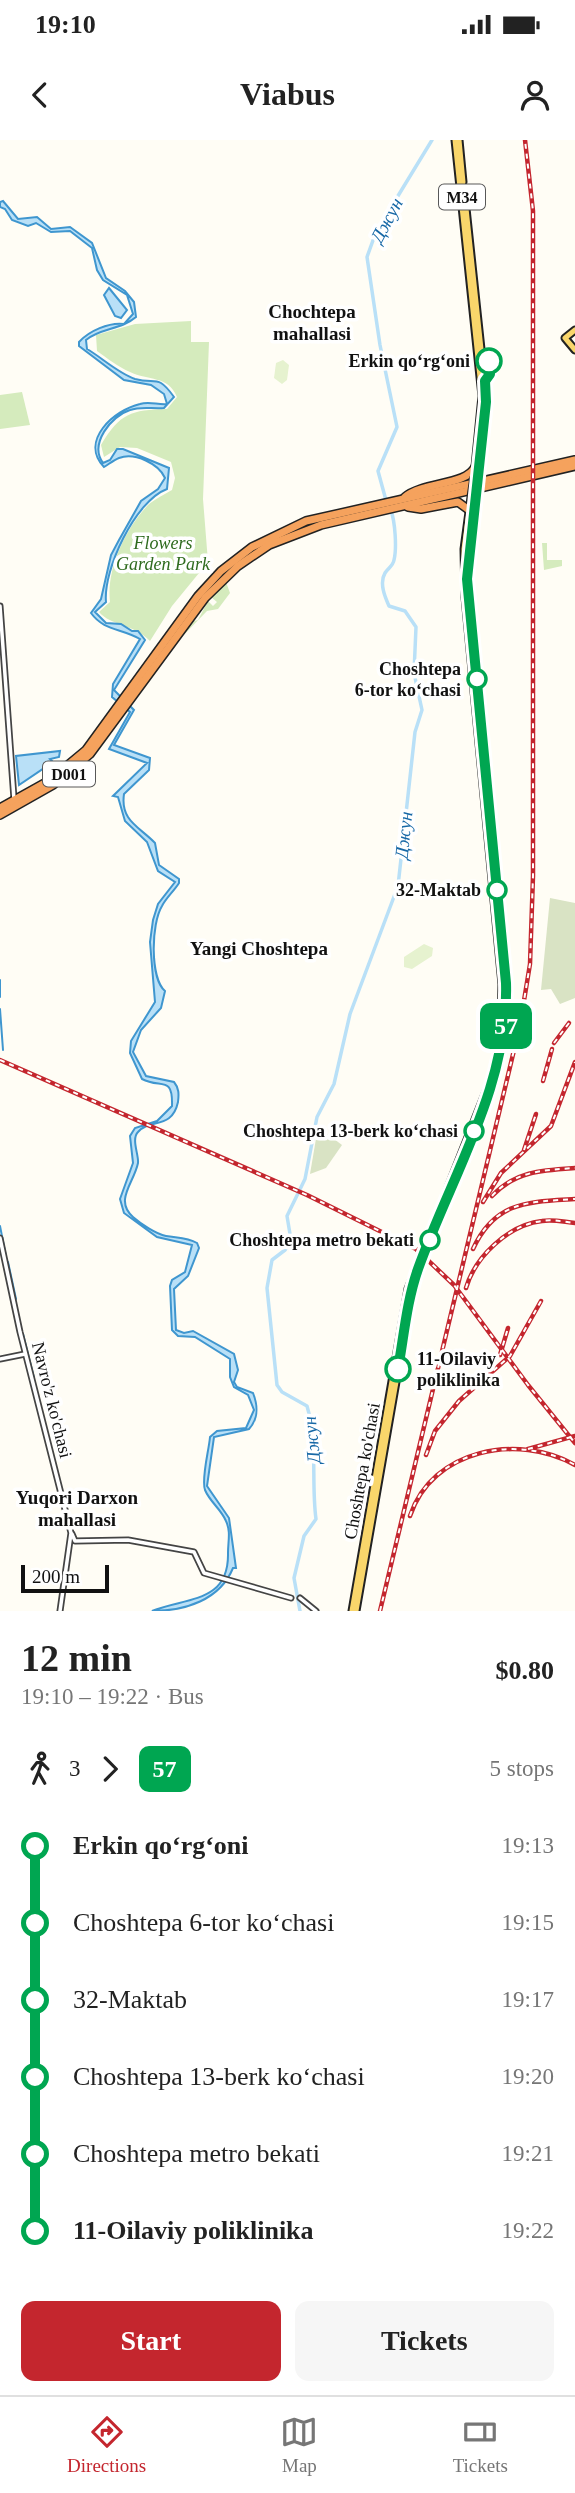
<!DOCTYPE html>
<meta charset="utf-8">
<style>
:root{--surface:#fff;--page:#f6f6f6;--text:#222;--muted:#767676;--line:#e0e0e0;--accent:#c4262e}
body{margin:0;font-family:"Times New Roman",serif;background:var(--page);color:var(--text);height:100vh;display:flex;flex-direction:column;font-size:26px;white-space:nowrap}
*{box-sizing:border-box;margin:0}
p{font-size:23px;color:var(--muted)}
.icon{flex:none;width:38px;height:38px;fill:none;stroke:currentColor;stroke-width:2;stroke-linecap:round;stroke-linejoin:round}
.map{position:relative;height:1471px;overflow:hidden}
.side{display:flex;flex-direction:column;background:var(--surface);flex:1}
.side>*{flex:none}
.badge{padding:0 14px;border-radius:10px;font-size:24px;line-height:46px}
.scale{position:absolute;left:21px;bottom:18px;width:88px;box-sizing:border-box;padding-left:7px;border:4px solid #111;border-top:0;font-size:19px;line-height:24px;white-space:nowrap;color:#111;-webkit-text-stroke:5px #fff;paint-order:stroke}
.map>.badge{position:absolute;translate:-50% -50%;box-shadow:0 0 0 4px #fff}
.legs{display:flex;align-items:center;gap:10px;height:77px;padding:0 21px;font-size:23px}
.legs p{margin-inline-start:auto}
.overview{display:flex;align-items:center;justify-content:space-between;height:119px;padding:0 21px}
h1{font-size:38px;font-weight:700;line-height:52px}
.cta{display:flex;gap:14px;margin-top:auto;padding:14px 21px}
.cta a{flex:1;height:80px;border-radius:14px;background:var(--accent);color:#fff;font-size:28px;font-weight:700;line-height:80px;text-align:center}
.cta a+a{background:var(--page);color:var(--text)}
ul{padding:0 21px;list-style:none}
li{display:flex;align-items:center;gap:24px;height:77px;font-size:26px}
li i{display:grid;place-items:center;width:10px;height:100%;margin:0 9px;background:currentColor}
li i::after{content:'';width:18px;height:18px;margin:-9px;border:5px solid;border-radius:50%;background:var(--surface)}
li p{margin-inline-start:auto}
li:first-child i{background:linear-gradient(#0000 50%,currentColor 0)}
li:last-child i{background:linear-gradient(currentColor 50%,#0000 0)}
.status{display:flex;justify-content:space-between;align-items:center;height:49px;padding:0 35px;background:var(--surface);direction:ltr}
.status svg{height:19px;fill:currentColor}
header{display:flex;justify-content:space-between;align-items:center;height:91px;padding:0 21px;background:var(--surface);font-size:32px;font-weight:700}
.tabs{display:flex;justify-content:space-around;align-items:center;height:98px;border-top:2px solid var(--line);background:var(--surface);font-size:19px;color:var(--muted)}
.tabs a{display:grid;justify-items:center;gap:4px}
.tabs .current{color:var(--accent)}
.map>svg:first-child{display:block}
.green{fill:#d5ebbd}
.cemetery{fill:#d9e3c4}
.pitch{fill:#e6f2cf}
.water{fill:#b9e0f7;stroke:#3f96cf;stroke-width:2}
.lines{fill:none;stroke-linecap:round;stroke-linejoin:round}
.stream{stroke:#3f96cf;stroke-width:2}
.canal{stroke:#b9e0f7;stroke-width:3.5}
.minor-casing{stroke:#444;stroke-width:7}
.major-casing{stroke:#222;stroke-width:9}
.highway-casing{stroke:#222;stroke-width:10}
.minor{stroke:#fff;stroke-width:3.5}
.major{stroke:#f9d66b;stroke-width:5}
.highway{stroke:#f5a25d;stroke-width:7}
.rail-casing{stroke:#c4262e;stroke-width:4.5}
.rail{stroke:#fff;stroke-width:2;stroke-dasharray:5;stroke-linecap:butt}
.major-bridge-casing{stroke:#222;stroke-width:9;stroke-linecap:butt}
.major-bridge{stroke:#f9d66b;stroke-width:5}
.line-1-casing{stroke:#fff;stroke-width:16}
.line-1{stroke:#00a651;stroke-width:10}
.stop-1-dot{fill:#fff;stroke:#00a651;stroke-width:3.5}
.labels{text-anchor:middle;stroke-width:7;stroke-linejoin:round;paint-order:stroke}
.shield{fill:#fff;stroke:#585858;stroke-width:2}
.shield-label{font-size:16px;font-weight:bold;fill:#111}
.stop-label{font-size:18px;font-weight:bold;fill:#111;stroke:#fff;text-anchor:end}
.park-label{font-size:18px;font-style:italic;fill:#2f6b1f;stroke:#fff}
.street-label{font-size:18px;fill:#111;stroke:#fff}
.water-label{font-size:19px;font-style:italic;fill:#1768a6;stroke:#fff}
.neighbourhood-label{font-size:19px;font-weight:bold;fill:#111;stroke:#fff}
</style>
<div class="status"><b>19:10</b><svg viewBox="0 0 49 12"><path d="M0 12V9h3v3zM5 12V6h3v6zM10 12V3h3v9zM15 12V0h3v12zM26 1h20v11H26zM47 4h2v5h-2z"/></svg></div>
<header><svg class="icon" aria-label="back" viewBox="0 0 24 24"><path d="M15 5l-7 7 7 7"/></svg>Viabus<svg class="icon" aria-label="person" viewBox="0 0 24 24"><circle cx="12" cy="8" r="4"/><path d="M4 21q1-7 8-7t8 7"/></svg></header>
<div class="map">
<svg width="575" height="1471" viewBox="0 0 575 1471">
<rect width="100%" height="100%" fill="#fffdf5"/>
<g class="green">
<path d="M191,181V202H209L203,359L208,422L172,466L150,501C134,484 111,486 99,472L110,462C106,429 126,388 148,365C155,359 165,354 172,350L175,338L171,322L137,308L120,307L104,317L101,305C120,273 131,270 167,269L177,257C168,235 148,241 130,232C118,227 107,218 97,211L96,195L135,184Z"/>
<path d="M22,252L30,285L0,289V255Z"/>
<path d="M542,403H547V420H562V426L544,430Z"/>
<path d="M226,442L230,453L218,469L207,471L175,504L190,482L198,480L208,461L213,466L217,462L211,457Z"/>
</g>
<g class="cemetery">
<path d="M550,758L575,763V858L560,864L551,849L541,850Z"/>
<path d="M318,987L342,1005L326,1028L310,1034Z"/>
</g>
<g class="pitch">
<path d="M283,220L289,225L287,240L282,244L274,238L276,223Z"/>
<path d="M424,804L433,808L432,816L412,829L404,827V817Z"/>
</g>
<g class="water">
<path d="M3,61L18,79L37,77L51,89L70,87L92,103L106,138L125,151L134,162L136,177C121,190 100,188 86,200L87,209C101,217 118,233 135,239C156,245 157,233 174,257L164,268C152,269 141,266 130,270C111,276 89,304 103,323L110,320L117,309H123L169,328L167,349C135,361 103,430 106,462L95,472L106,483L121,484L132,491H138L145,500L114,550L134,570L114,605L150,618L149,630L124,654C120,681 140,687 155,703L159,725L179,739V743C174,751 166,758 162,766C151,784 150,838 165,851L161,868L141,890L133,912L146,936L174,942C179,948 179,954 178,962C172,990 150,978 138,992C131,999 139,1015 138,1023C134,1043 114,1060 133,1077C141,1084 156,1094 166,1096C177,1098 187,1097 197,1103L199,1108L188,1136L174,1149L176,1190L184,1193L193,1191L234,1214L238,1230L234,1242L237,1247L253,1253C258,1266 259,1278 249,1289L214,1297L207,1346L229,1378L236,1428H233C220,1460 185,1471 152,1471C187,1457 229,1463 228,1413C228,1401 231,1392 226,1381C221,1369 210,1362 205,1350C201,1339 209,1310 210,1297L217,1291L246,1288L254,1270L248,1255L234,1247L230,1237V1219L195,1197L178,1196L172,1190L170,1146L172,1140L185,1132L192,1105L157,1097L124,1073L120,1059L133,1023L130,996L135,988L157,981L172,966C173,935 161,949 142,939L130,913L131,901L155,862L150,802L153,780L158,764L175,742L158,731L147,702L125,681L118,657L113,656L147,623L109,609L130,572L112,557L113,544L140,499C121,488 104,491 91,473L101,459L111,415L119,400L141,361L158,349L165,338C159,324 135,312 119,318C114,320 109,324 104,327C79,301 114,270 140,264C149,261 158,265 167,264L164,254L151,245L124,240L79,206V202C89,191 109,182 124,184L133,174L127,155L103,140L97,130L92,108L70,91L51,92L36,83L28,86L12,80L5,69L0,67V62Z"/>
<path d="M109,148L127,170L121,178L115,176L104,155Z"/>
<path d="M60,611L59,617L50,619L53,622L19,645L16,616Z"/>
</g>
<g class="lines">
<g class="stream">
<path d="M0,840V857"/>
<path d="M0,869L3,910"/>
<path d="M0,1086L6,1117"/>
<path d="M8,1122L16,1159"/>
<path d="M23,1194L34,1238"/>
</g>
<g class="canal">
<path d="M387,364L378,331L397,287L380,205L367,117L376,92L432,0"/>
<path d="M300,1471L294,1438L304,1396L316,1379C311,1342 318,1303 307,1266L282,1252L277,1245L267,1148L272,1120L285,1110L291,1100L287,1076L305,1039L317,977L334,944L350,874L398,746L415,592L422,570L414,533L416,487L405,471L389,466C385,457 379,443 385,433C388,428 393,426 394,420C397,408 395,381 391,371"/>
</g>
<defs>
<g id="minor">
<path d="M0,466L14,659"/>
<path d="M0,1098L20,1192L71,1393L60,1471"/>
<path d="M0,1219L25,1214"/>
<path d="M72,1394L75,1401L128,1400L194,1412L204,1433L291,1458"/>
<path d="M300,1458L316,1471"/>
</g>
<g id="major">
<path d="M455,0L482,256L474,337"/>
<path d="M459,0L463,42"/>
<path d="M465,59L486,256L478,337"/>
<path d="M575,190L565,198L575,210"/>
<path d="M352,1471L408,1149L491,939L501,891L502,844L465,457L464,409L471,357"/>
<path d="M356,1471L411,1156L418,1130L495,939L505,890L506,843L468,439L475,357"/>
</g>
<g id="highway">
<path d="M405,357C423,342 467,345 475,327"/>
<path d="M408,367L421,369L458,362L469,370"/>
<path d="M0,668L50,640L86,610L198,456L221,431L252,407L306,381L575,320"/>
<path d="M0,675L53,645L90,614L205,458L238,426L269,405L321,385L575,326"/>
</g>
</defs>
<use href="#minor" class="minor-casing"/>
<use href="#major" class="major-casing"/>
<use href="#highway" class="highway-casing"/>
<use href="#minor" class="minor"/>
<use href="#major" class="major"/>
<use href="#highway" class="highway"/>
<defs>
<g id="rail">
<path d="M554,903L569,883"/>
<path d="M0,920L307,1055L416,1109L454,1145L528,1245L575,1303"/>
<path d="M543,941L552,909"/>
<path d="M524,1010L536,974"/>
<path d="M492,1056C515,1031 543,1030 575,1028"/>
<path d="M483,1062L501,1033L551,986L575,922"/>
<path d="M473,1109C495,1061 528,1062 575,1059"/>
<path d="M466,1148C475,1117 508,1085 542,1081C553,1079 564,1082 575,1083"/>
<path d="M500,1215L508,1188"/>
<path d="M528,1309L575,1296"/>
<path d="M426,1315L435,1291L459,1261L510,1216L541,1161"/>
<path d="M410,1376C432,1309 518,1293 575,1325"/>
<path d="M380,1471L520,885L530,824L533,736V71L525,0"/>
</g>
</defs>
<use href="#rail" class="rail-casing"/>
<use href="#rail" class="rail"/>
<defs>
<g id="major-bridge">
<path d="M471,357L474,337"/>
<path d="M475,357L478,337"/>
</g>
</defs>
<use href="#major-bridge" class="major-bridge-casing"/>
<use href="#major-bridge" class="major-bridge"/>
</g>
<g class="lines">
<defs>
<path id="line-1" d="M398,1229C404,1195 407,1160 418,1129C452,1034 509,946 506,843L467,439L486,262L485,241L490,234L489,221"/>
</defs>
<use href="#line-1" class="line-1-casing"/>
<use href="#line-1" class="line-1"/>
</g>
<g class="stop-1-dot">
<circle cx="489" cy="221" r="12"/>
<circle cx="477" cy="539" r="9"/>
<circle cx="497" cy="750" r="9"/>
<circle cx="474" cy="991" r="9"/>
<circle cx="430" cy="1100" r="9"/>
<circle cx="398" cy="1229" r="12"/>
</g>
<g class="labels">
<g class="shield">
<rect x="439" y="44.5" width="46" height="25" rx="5"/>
<rect x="43" y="621.5" width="52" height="25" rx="5"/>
</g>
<g class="shield-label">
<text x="462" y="63">M34</text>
<text x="69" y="640">D001</text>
</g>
<g class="stop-label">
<text x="470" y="227">Erkin qoʻrgʻoni</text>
<text x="461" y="535">Choshtepa<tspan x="461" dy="21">6-tor koʻchasi</tspan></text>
<text x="481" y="756">32-Maktab</text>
<text x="458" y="997">Choshtepa 13-berk koʻchasi</text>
<text x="414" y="1106">Choshtepa metro bekati</text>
<text x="417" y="1225" text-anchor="start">11-Oilaviy<tspan x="417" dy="21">poliklinika</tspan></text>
</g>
<g class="park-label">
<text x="163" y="409">Flowers<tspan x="163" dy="21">Garden Park</tspan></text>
</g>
<g class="street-label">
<text transform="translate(52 1260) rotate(76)" y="6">Navro'z ko'chasi</text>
<text transform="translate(362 1331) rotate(-80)" y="6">Choshtepa ko'chasi</text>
</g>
<g class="water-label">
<text transform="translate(386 80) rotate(-62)" y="7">Джун</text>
<text transform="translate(403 695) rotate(-84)" y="7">Джун</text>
<text transform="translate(311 1300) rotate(-96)" y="7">Джун</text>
</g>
<g class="neighbourhood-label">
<text x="312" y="178">Chochtepa<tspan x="312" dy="22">mahallasi</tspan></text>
<text x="259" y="815">Yangi Choshtepa</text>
<text x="77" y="1364">Yuqori Darxon<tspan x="77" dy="22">mahallasi</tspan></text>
</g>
</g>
</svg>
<div class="scale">200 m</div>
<b class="badge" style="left:506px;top:886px;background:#00a651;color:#fff">57</b>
</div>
<section class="side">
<div class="overview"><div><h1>12 min</h1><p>19:10 – 19:22 · Bus</p></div><b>$0.80</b></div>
<div class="legs"><svg class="icon" aria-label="walk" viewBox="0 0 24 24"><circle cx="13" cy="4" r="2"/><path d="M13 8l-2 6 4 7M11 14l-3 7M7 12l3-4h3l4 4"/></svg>3<svg class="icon" aria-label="forward" viewBox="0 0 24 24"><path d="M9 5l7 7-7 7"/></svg><b class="badge" style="background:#00a651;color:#fff">57</b><p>5 stops</p></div>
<ul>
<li><i style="color:#00a651"></i><b>Erkin qoʻrgʻoni</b><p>19:13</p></li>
<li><i style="color:#00a651"></i><span>Choshtepa 6-tor koʻchasi</span><p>19:15</p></li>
<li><i style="color:#00a651"></i><span>32-Maktab</span><p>19:17</p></li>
<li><i style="color:#00a651"></i><span>Choshtepa 13-berk koʻchasi</span><p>19:20</p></li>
<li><i style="color:#00a651"></i><span>Choshtepa metro bekati</span><p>19:21</p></li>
<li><i style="color:#00a651"></i><b>11-Oilaviy poliklinika</b><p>19:22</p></li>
</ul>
<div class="cta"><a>Start</a><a>Tickets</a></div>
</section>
<nav class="tabs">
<a class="current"><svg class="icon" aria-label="directions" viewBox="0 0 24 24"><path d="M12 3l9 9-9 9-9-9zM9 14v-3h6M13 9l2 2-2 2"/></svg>Directions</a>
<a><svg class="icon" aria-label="map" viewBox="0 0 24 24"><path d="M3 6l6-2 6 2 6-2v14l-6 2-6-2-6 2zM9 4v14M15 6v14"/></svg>Map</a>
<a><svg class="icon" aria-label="tickets" viewBox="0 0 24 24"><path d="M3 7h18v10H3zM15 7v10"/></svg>Tickets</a>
</nav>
